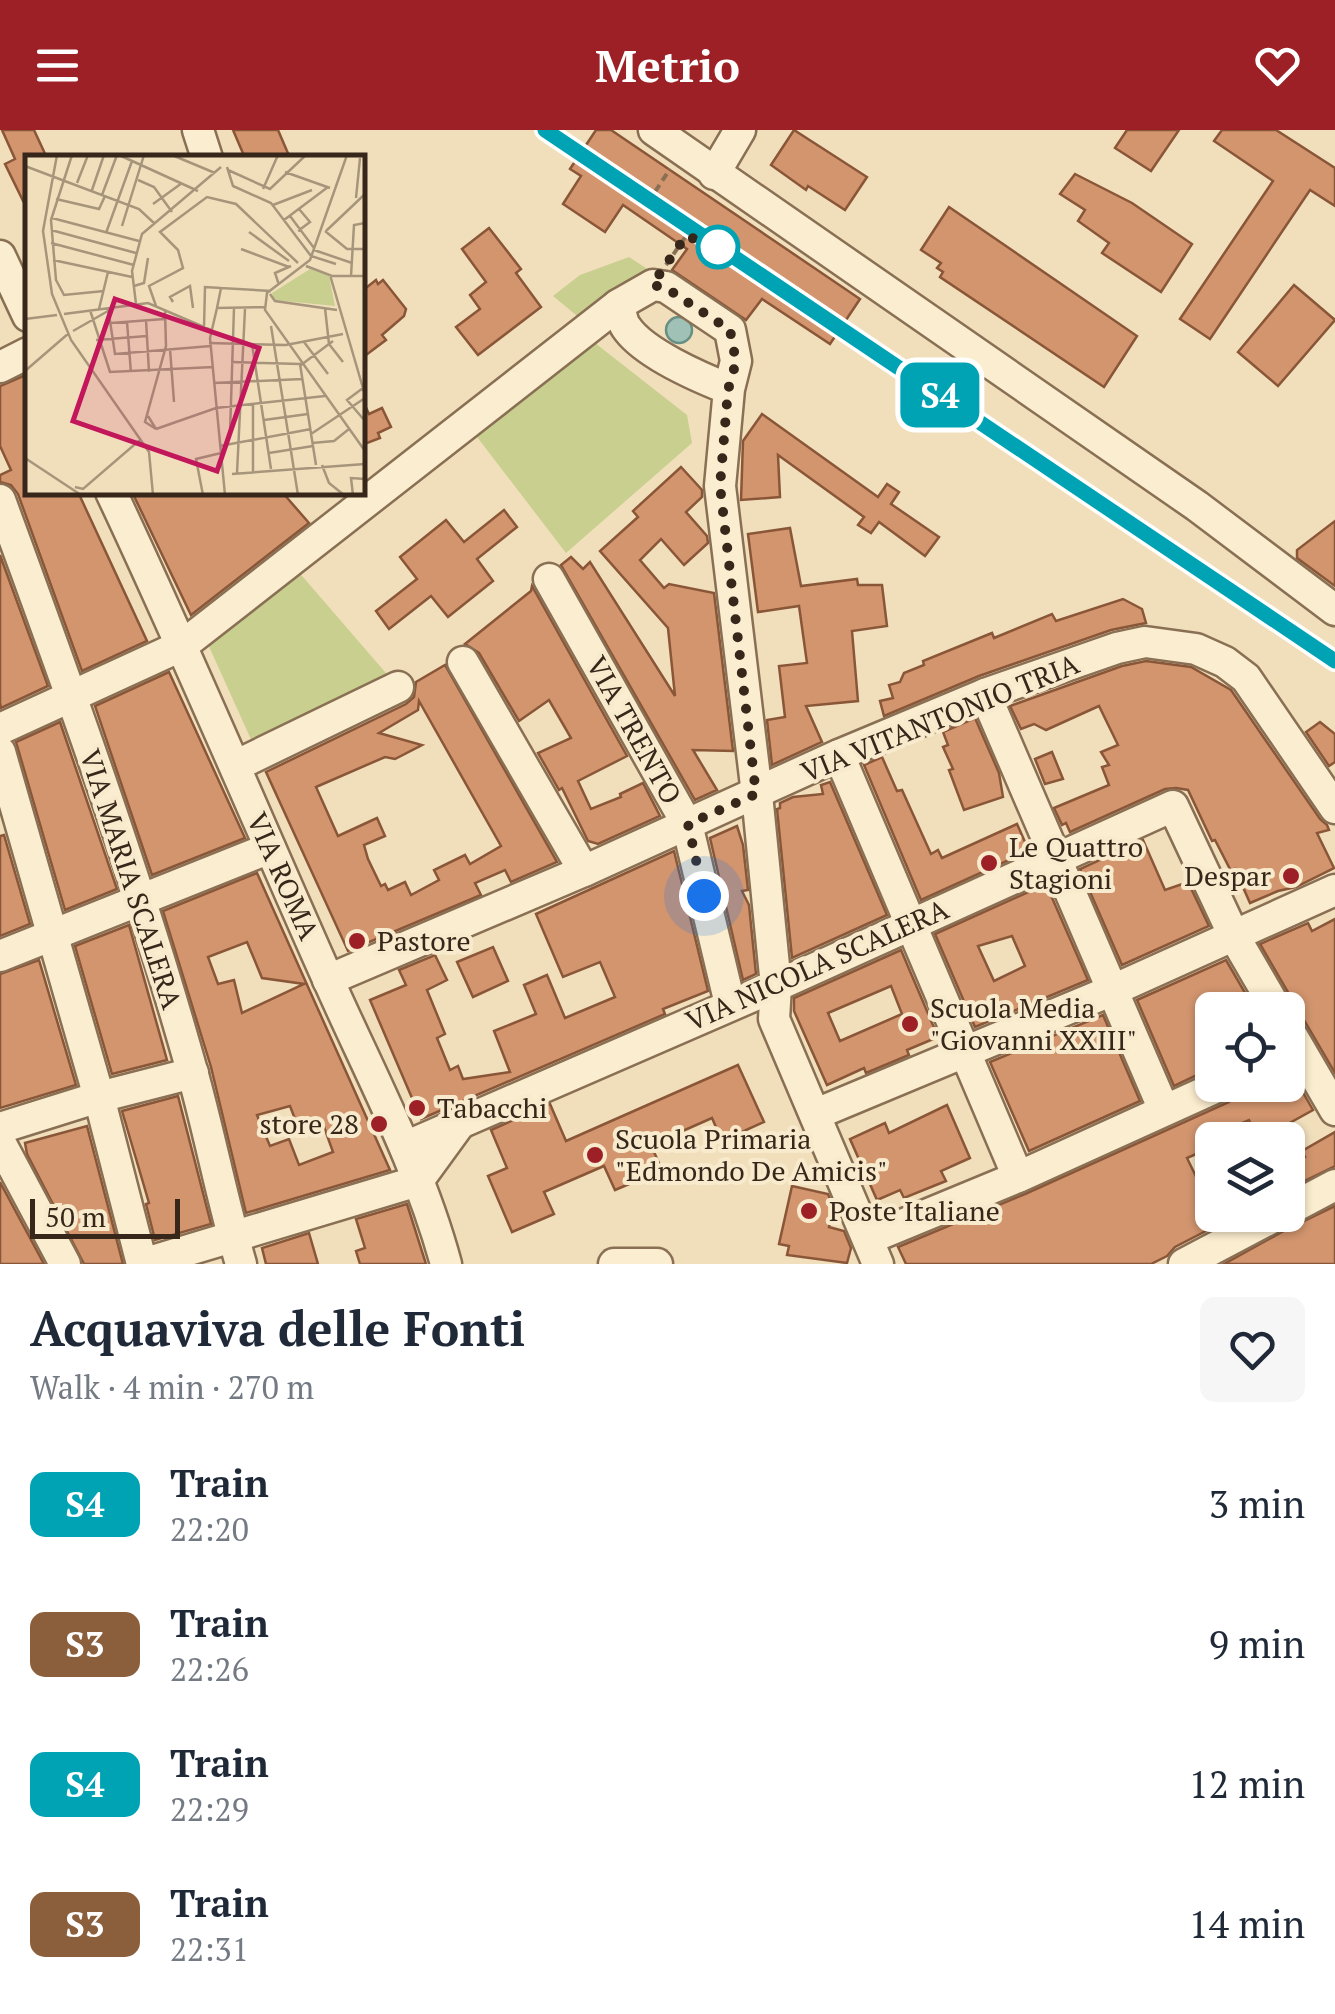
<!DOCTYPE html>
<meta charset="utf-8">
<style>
:root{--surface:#fff;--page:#f6f6f7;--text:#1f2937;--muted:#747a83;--accent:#9c2025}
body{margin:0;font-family:"PT Serif",serif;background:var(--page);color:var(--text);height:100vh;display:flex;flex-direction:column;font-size:38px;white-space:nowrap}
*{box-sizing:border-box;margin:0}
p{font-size:32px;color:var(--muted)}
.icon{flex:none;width:55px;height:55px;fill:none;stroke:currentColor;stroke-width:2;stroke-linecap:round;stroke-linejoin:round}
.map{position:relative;height:1134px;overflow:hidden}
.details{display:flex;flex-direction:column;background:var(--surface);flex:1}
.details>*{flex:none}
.badge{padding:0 20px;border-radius:15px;font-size:35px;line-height:65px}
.tools{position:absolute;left:1195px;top:862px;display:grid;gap:20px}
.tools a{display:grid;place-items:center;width:110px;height:110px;border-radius:15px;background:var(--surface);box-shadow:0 2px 8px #0004;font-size:50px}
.scale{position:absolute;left:30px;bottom:25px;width:150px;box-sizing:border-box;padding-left:10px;border:5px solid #37271a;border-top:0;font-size:28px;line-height:35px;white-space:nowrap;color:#37271a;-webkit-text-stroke:8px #f8eacc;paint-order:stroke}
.you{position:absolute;width:50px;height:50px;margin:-25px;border:8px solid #fff;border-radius:50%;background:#1a73e8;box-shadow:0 0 0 15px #1a73e833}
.map>.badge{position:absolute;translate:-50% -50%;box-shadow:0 0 0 5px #fff}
.round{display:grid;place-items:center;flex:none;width:105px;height:105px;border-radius:15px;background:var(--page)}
.head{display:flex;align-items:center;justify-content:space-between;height:170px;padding:0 30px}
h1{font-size:48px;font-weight:700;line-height:75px}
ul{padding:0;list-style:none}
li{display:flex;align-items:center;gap:30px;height:140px;padding:0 30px}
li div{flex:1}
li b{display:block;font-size:38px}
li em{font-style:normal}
li .badge{min-width:110px;font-weight:700;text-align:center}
header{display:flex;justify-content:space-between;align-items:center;height:130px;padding:0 30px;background:var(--accent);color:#fff;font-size:45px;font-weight:700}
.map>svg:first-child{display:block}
.green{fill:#c9cf8f}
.water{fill:#a0c1b6;stroke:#678f84;stroke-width:2.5}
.building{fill:#d2956e;stroke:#8a5638;stroke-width:2.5;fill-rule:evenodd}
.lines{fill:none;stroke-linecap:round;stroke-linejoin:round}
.minor-casing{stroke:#896f54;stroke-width:35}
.path{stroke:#896f54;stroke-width:4;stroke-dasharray:8 5;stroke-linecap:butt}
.minor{stroke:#fbedcf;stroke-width:30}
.rail-casing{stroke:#37271a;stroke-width:10}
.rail{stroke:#f8eacc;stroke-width:6;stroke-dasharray:19;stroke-linecap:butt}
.line-casing{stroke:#fff;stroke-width:22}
.line{stroke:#00a3b4;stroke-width:15}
.walk{stroke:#37271a;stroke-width:10;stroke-dasharray:0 18}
.stop-dot{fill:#fff;stroke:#00a3b4;stroke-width:5}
.poi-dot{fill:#9c2025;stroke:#f8eacc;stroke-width:4}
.labels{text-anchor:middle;stroke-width:8;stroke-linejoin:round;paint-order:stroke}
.street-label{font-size:28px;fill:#37271a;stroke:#f8eacc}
.poi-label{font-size:28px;fill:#37271a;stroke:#f8eacc;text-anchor:start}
.inset-road{fill:none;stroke:#a7957b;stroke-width:2.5}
.view{fill:#c2185b;fill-opacity:0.15;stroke:#c2185b;stroke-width:5}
.inset-edge{fill:none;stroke:#37271a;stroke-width:5}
</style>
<header><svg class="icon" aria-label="menu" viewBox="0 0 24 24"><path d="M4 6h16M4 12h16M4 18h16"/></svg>Metrio<svg class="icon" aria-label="heart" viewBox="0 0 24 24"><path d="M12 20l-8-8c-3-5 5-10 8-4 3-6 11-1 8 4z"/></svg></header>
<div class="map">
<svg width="1335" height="1134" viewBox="0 0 1335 1134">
<rect width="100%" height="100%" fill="#f1dfbc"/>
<g class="green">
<path d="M629,127L649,140L582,190L553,166L580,145Z"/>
<path d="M595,213L687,285L692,313L566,423L474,303Z"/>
<path d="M290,432L398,557L258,625L202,501Z"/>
</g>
<circle class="water" cx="679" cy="200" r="13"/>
<g class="building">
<path d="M2,0H34L47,28H28V81L5,34L15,29Z"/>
<path d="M233,0H278L290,28H245Z"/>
<path d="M596,0H611L860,169L830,214L762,169L746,190L672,140L687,119L623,75L605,102L563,74L581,46L570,39Z"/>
<path d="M794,0L867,47L845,80L808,56L806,60L771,35Z"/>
<path d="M1127,0H1179L1151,41L1115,18Z"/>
<path d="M1222,0H1276L1335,38V76L1310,60L1210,209L1180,189L1273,51L1214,11Z"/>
<path d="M1075,44L1132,73L1192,114L1161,162L1102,123L1109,113L1078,91L1085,80L1060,64Z"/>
<path d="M949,77L1137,206L1104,257L940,147L943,142L937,138L941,133L921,120Z"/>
<path d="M489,98L521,139L516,143L541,177L478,225L456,197L480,179L470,165L486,152L462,119Z"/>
<path d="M376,150L378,154L383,150L406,179L404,186L382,205L386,210L362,228V161Z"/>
<path d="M1294,155L1335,190L1278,256L1238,222Z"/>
<path d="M28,244V362H78L147,511L82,541L18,364L11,355L0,352V345L11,340L0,316V256Z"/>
<path d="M362,269L369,284L382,278L391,297L378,303L380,308L362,315Z"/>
<path d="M762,284L878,367L887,354L899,362L891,374L939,407L925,426L879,392L871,403L858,395L864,387L778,325L780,367L741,370L743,311Z"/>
<path d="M681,337L702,360V367L686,382L707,406L708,413L684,435L661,409L640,430L664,458L669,454L714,463L733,621L693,620L717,660L695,670L561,435L571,427L583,439L590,432L675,566L668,498L600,421L638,387L633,381Z"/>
<path d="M132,362H282L309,393L191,485Z"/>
<path d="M504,380L517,397L477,429L493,451L448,487L431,466L389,499L376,481L417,449L400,427L446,390L464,412Z"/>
<path d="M1335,391V456L1297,428V420Z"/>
<path d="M790,398L801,456L857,449L858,455H882L887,496L852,501L858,571L806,576L822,612L772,635L767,590L785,587L779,536L807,533L799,476L758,482L748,404Z"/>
<path d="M0,425L48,556L1,578L0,573Z"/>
<path d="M532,456L627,626L578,651L591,679L621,667L620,664L643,653L660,686L598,714L588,711L562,658L559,660L538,623L571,608L549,570L519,591L479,523L465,514L531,461Z"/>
<path d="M1123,469L1142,479L1146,493L1111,500L979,546L884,586L880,571L893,568L889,555L900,552L904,543L924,535L923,531L992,503L994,508L1052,484L1056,491Z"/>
<path d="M1146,531L1191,537L1231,560L1320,689L1327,695L1329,700L1317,703L1334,738L1296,757L1278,761L1250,773L1235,739L1231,741L1215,710L1212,711L1188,660L1176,658L1165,659L1070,702L1066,693L1062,695L1054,678L1109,655L1102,637L1109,635L1101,622L1118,615L1099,576L1046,600L1034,594L1021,599L1010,576L1122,536Z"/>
<path d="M445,535L557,732L511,752L505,740L475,753L481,765L348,821L266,642L406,574L414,567L416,552ZM419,571L501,716L470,734L465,725L434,740L439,750L411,765L405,752L388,760L385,754L381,756L368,729L364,715L385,706L377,688L338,706L316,657L385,627L395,629L422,615L379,603L418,580Z"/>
<path d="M169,542L245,708L152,745L95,576Z"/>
<path d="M975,588L999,643L1003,667L964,680L949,640L953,639L943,617L948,615L943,602Z"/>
<path d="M60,592L117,759L65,780L16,612Z"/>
<path d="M1320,592L1335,604V632L1329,636L1306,602Z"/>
<path d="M1052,622L1063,649L1045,654L1035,629Z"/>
<path d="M882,627L897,661L902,660L931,724L938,720L942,728L1017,694L1029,721L921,770L864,635Z"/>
<path d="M830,652L887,785L792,828L777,679L780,678V673L793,667L823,664L821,655Z"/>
<path d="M737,696L743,715L748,760L742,761L749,775L756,844L743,850L710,708Z"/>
<path d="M4,705L30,794L0,806V706Z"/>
<path d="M1143,710L1165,760L1188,752L1209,796L1122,835L1080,739Z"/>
<path d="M674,721L708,861L663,879L665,884L421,989L370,870L406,855L399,840L435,825L447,850L427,860L445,904L437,908L450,940L458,936L463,949L510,942L494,901L536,884L524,855L547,845L565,888L615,867L600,832L563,847L536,784Z"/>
<path d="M257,743L390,1040L246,1083L211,937L163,781ZM247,812L262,848L304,854L242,883L234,850L218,854L208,827ZM290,976L300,1002L323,994L333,1022L299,1035L289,1009L270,1016L257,985Z"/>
<path d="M1046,754L1088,850L975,897L935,804ZM1012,806L1025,836L994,851L978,816Z"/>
<path d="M1335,789V943L1304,890L1295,882L1293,871L1260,814L1308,793L1312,801Z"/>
<path d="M129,795L167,930L112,944L75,816Z"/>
<path d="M493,817L508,851L473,867L457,832Z"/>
<path d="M901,820L938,907L907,920L909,925L866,943L864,938L827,955L794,881V868ZM891,856L902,884L840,911L828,883Z"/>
<path d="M39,830L76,955L0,978V844Z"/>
<path d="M1226,830L1255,880H1212V938L1174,956L1137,870Z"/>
<path d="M1103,885L1140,971L1029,1021L990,932Z"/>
<path d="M738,935L764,992L722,1011L712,988L651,1015L662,1040L615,1060L604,1036L544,1062L554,1084L512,1102L488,1046L507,1038L491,1000L550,974L566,1011Z"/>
<path d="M1289,938L1313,980L1259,1010L1249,990L1206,1008L1210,1018L1187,1028L1205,1065L1212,1061V1085H1237L1175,1117L1167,1126L1151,1134H906L898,1117L1025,1064L1229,972L1237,963L1254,955H1288Z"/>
<path d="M178,966L211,1094L155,1110L146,1074L149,1073L122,981Z"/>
<path d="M947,975L970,1028L941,1041L946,1051L904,1068L900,1060L877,1070L850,1009L885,993L889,1003Z"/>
<path d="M87,996L123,1134H84L27,1024L25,1013Z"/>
<path d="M1335,1002V1036L1288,1059V1036L1305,1027L1302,1021Z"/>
<path d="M0,1052L44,1134H0Z"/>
<path d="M792,1056L828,1064L833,1076L829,1097L844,1101L851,1118L847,1133L787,1125L789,1116L779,1114Z"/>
<path d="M407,1074L426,1134H360L356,1121L365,1118L356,1089Z"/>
<path d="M1335,1076V1134H1224L1289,1098Z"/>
<path d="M309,1103L318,1134H266L262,1118Z"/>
</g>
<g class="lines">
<defs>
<g id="minor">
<path d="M198,0L207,28"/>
<path d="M654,0L1197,376L1335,480"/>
<path d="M714,44L740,0"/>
<path d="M0,126L28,186"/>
<path d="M0,237L28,223"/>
<path d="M729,259C701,248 643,223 626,197C622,192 621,181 618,175L653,155L666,157L730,200L736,231L729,259L720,356L757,664L776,856L774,889L878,1134"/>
<path d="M111,362C187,523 255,685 327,847C369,942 419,1034 446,1134"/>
<path d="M0,370C69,558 138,748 192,941C210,1005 222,1070 241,1134"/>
<path d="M549,449L687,694L730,874"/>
<path d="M463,532L584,741"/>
<path d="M985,564L1164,980"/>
<path d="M0,599L183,515L618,175"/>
<path d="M0,622L99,967L142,1134"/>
<path d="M839,625L1018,1047"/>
<path d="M235,636L398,557"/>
<path d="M0,826L270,718"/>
<path d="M328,850L584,741L839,625L985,564L1117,518L1145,512L1196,519L1225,532L1246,548L1335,678"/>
<path d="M1288,899L1335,980"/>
<path d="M816,984L1113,860L1335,760"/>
<path d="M0,998L99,967L193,943"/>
<path d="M0,1012L65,1134"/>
<path d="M405,1017L776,856L1173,676L1234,806L1277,880"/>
<path d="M1288,1080L1335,1055"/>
<path d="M868,1109L1018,1047L1221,955"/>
<path d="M142,1134L418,1051L458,996"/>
<path d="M614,1134H657"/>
<path d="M1184,1134L1277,1085"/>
</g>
</defs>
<use href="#minor" class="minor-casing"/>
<path class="path" d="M666,135L686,106L645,77L670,39"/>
<use href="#minor" class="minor"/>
<defs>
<path id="rail" d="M545,0L1335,531"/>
</defs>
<use href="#rail" class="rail-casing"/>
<use href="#rail" class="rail"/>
</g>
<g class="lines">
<defs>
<path id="line" d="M545,0L1335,531"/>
</defs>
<use href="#line" class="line-casing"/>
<use href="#line" class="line"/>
<path class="walk" d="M704,766L688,694L756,664L720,356L728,260L736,232L730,200L666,158L652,155L686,106L718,117"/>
</g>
<circle class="stop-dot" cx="718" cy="117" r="20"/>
<g class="poi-dot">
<circle cx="989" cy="733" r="10"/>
<circle cx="1291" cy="746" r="10"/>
<circle cx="357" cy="811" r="10"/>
<circle cx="910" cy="894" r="10"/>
<circle cx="417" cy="978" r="10"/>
<circle cx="379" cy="994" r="10"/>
<circle cx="595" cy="1025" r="10"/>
<circle cx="809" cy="1081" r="10"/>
</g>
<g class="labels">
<g class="street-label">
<text transform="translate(940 588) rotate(-22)" y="10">VIA VITANTONIO TRIA</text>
<text transform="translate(634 600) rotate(61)" y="10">VIA TRENTO</text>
<text transform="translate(283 746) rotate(66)" y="10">VIA ROMA</text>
<text transform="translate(131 749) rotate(72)" y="10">VIA MARIA SCALERA</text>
<text transform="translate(817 835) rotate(-24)" y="10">VIA NICOLA SCALERA</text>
</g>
<g class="poi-label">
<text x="1009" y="727">Le Quattro<tspan x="1009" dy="32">Stagioni</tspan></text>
<text x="1271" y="756" text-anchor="end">Despar</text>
<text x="377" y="821">Pastore</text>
<text x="930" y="888">Scuola Media<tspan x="930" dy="32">"Giovanni XXIII"</tspan></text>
<text x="437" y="988">Tabacchi</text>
<text x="359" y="1004" text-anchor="end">store 28</text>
<text x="615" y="1019">Scuola Primaria<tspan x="615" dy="32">"Edmondo De Amicis"</tspan></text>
<text x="829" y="1091">Poste Italiane</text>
</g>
</g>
<g transform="translate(25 25)">
<rect width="340" height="340" fill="#f1dfbc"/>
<path d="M285,114L304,121L310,151L249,145L247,138Z" fill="#c9cf8f"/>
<path class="inset-road" d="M32,0L18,76L27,139L46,185L124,297L128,340M47,0L26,65L31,125L39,140L79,136M94,0L173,36M147,0L190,18M322,0L285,105L242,138L240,155L340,296M0,11L114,54L130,69M202,12L208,31L246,48L286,101L311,109M203,15L245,34L281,0M260,17L305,33M113,25L129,32L147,57M52,28L63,0M238,34L253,0M67,35L79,0M77,40L92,0M331,43L335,3M31,44L74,54L80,41M128,49L157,28M248,50L287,35M265,61L289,93M27,63L114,86M259,65L303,32M97,71L119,0M26,75L111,98M273,76L285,67L274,54M300,76L322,94H340M301,76L340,39M224,77L264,106M81,78L107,6M26,88L109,110M216,94L264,112M289,95L327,108M28,105L107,122M281,111L307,121H340M305,120L340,240M326,121L329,70L340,68M254,130L250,118L266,111M109,131L119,128L123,103M245,139L250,146L312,155M148,147L145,142L165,131L168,153M111,149L107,116L117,79L196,12M131,151L124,131L158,113L153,95L135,77L182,42L211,49L273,108M241,152L192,153L196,133L246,136M83,153L90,199L186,191M192,153L185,183L200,340M300,153L304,189L318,207M74,154L83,117M65,155L85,217L188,212M39,159L123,148L186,175M0,164L32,160M121,165L124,217M102,167L106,218M86,168L139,164M246,171L273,340M179,173L180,132L196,133M48,176L83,156M71,185L122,181M279,187L303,219M184,188L261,190L318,179M227,189L246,314M145,194L149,247M206,207L275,209L291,310M276,210L308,186M0,216L44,178M189,228L277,224M338,233L322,245L340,266M123,261L131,274L120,267L141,191L140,156M239,265L283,259M131,274L191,253L300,241M205,278L209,153M286,279L340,243M287,288L309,286L324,274M195,291L286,274M244,298L288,291M0,303L56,340M297,310L304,328L319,340M228,317V249M212,318L220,154M207,319L340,309M50,332L58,334L116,284M178,340L171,304L196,298M328,340L326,323L340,324"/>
<path class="view" d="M90,144L234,193L192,316L48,266Z"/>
<rect width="340" height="340" class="inset-edge"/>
</g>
</svg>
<div class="tools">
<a><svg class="icon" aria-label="locate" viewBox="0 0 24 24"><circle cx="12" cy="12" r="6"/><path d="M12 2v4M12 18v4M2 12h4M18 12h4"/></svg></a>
<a><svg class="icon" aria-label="layers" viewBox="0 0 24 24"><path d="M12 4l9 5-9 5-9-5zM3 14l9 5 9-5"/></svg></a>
</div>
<div class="scale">50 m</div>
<div class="you" style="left:704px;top:766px"></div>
<b class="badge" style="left:940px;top:265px;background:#00a3b4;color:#fff">S4</b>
</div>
<section class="details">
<div class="head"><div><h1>Acquaviva delle Fonti</h1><p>Walk · 4 min · 270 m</p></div><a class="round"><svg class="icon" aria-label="heart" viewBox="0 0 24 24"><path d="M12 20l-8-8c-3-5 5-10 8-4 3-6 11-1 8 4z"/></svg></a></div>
<ul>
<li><span class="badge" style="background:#00a3b4;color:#fff">S4</span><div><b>Train</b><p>22:20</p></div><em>3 min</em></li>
<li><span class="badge" style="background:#8b5e3c;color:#fff">S3</span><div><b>Train</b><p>22:26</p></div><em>9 min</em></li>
<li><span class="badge" style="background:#00a3b4;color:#fff">S4</span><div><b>Train</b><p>22:29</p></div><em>12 min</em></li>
<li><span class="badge" style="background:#8b5e3c;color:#fff">S3</span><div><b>Train</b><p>22:31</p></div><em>14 min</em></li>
</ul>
</section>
